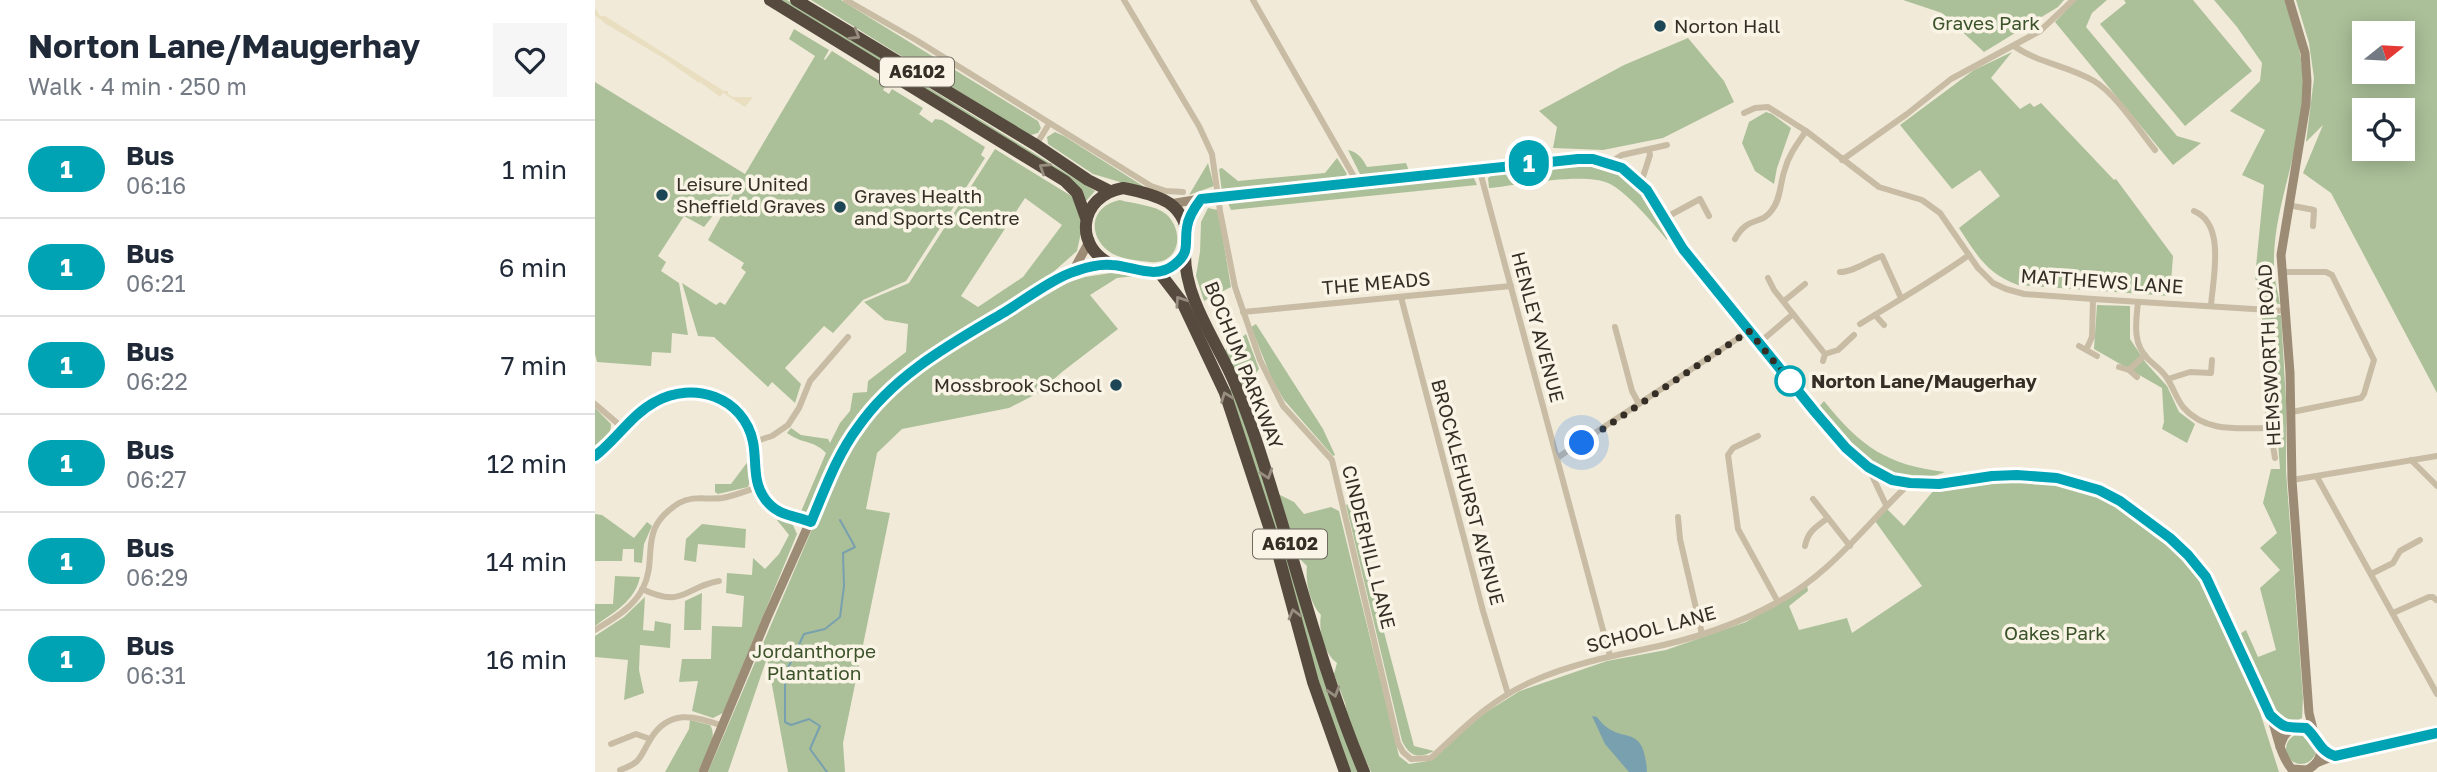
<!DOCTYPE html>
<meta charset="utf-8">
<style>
:root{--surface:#fff;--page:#f6f6f7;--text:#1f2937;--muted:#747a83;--line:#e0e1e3}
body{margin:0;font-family:"Golos Text",sans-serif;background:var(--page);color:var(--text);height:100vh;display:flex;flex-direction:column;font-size:26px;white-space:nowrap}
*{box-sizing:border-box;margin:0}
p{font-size:23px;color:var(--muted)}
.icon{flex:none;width:38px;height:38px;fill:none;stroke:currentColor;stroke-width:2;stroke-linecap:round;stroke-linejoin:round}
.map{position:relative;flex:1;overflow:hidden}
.sheet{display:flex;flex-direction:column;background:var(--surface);width:595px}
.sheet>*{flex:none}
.badge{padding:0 14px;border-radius:23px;font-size:24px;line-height:46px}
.needle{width:46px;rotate:72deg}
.buttons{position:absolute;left:1757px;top:21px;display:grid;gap:14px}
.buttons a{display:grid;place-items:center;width:63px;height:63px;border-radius:0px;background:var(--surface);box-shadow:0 4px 18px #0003;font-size:35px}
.you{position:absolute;width:35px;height:35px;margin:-18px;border:5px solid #fff;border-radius:50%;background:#1a73e8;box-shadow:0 0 0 10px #1a73e833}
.map>.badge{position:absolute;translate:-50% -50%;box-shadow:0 0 0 4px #fff}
.round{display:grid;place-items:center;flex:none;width:74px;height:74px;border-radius:0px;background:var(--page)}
.head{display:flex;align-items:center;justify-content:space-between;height:119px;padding:0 28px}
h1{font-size:33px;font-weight:700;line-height:52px}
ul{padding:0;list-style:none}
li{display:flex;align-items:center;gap:21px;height:98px;padding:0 28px;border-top:2px solid var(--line)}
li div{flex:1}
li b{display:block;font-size:26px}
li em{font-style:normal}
li .badge{min-width:77px;font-weight:700;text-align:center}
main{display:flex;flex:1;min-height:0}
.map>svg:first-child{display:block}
.green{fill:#abc099;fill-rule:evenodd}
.plaza{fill:#e9dfc0}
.water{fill:#78a0ae}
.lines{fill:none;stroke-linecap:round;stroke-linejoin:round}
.stream{stroke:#78a0ae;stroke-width:2}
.street{stroke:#c9bca5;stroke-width:6}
.secondary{stroke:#9c8c76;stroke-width:9}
.highway{stroke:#554a3d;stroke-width:12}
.oneway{stroke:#978e80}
.line-casing{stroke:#fff;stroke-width:16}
.line{stroke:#00a3b4;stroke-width:10}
.walk{stroke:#342e26;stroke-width:7;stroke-dasharray:0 12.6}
.poi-dot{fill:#1c4655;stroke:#f9f4e5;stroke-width:2.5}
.stop-dot{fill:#fff;stroke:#00a3b4;stroke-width:3.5}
.labels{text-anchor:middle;stroke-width:7;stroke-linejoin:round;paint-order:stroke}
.shield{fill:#f9f4e5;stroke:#6f695f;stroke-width:2}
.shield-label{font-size:18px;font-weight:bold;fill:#342e26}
.park-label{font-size:19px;fill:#3b522a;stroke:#f9f4e5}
.poi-label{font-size:19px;fill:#342e26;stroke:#f9f4e5;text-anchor:start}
.street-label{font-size:19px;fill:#342e26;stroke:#f9f4e5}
.stop-label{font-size:19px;font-weight:bold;fill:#342e26;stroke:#f9f4e5;text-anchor:start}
</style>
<main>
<section class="sheet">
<div class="head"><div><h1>Norton Lane/Maugerhay</h1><p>Walk · 4 min · 250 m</p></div><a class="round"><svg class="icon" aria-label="heart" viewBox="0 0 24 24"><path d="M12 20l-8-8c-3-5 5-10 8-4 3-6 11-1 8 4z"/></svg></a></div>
<ul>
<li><span class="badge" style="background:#00a3b4;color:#fff">1</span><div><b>Bus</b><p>06:16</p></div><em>1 min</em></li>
<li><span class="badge" style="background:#00a3b4;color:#fff">1</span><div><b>Bus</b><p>06:21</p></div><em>6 min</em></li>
<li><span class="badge" style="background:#00a3b4;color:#fff">1</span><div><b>Bus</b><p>06:22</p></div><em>7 min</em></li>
<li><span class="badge" style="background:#00a3b4;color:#fff">1</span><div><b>Bus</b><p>06:27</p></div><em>12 min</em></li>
<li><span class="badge" style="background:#00a3b4;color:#fff">1</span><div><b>Bus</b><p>06:29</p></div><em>14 min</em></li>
<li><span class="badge" style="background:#00a3b4;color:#fff">1</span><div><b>Bus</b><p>06:31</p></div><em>16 min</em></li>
</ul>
</section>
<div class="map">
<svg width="1842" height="772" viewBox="0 0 1842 772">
<rect width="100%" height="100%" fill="#f1ead9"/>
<g class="green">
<path d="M182,0H192L500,191L491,201Z"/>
<path d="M216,0H246L443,121L446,128L443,133L436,135L426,130Z"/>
<path d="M1308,0H1469L1463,7L1389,52L1347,13Z"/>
<path d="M1481,0H1512L1497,13L1491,27L1582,136L1606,143L1578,165L1460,22Z"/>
<path d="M1529,0H1598L1657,71L1590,126L1505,24L1531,3Z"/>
<path d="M1619,0H1690C1701,29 1708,57 1708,88C1708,149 1677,207 1679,267C1679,279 1683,292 1685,304L1666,303L1660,277L1669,185L1647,175L1670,130L1635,111L1665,81L1667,63L1642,27Z"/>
<path d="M1701,0H1842V393L1736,193L1708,173L1728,125L1711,142L1719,78L1714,43ZM1769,33H1808V72H1769ZM1769,110H1808V149H1769Z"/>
<path d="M199,29L234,50L229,59L230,60L237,51L291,85L288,90L294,94L297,89L328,108L324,114L337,123L340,119L347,120L390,147L386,155L390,158L311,281L268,300L238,333L229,326L190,368L206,384L200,403L177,382L173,387L119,337L103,336L87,283L121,305L125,302L130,305L151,272L146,268L149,263L113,240L147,179L109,227L89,216L63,256L71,262L66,271L84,283L93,335L77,333L76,353L57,352L56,366L2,362L0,354V82L150,174L220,56L194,39Z"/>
<path d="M1093,38L1129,81L1139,102L1068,138L1008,150L958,148L962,127L944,111L1029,65Z"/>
<path d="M1417,52L1396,78L1425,109L1435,103L1439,107L1446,103L1519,180L1521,179L1578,256L1575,296L1423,285C1392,274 1381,254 1364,228L1405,196L1385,170L1357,189L1305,125L1379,70Z"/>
<path d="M1171,112L1177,114L1196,128L1182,168L1179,184L1160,171L1147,143L1154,122Z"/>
<path d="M460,132L469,136L548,186L545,188L498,174L453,144L452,137Z"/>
<path d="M400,149L478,197L485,211L487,228L482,251L456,274L318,364L285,390L257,422L242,448L211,513L205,514L231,453C217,439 209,445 192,433L196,428L206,435L233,439L235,443L245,423L255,411L258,393L272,392L273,381L311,352L313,324L290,320L269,302L314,283ZM430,198L467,225L428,277L383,307L366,296Z"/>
<path d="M753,150C763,152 767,158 772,167L811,163L814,171L766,176Z"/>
<path d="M742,158L752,174L746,180L627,192L624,169L627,168L643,181L730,173Z"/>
<path d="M613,163L619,186L594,195Z"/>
<path d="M998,164C1040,175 1052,200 1074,235L1072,240C1059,224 1031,191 1013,183C988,172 924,185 894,188L893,178L899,173Z"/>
<path d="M878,176L882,185L636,210L633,203L803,182Z"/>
<path d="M525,200C539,204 560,205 571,214C590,231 585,265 555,262C544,261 528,259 518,254C493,240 492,207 525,200Z"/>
<path d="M613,208L623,210L636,287L609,301L601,276L605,252L606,222Z"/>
<path d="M516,273L540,276L522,278L495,295L523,329L467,372L443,393L414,408L307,429L282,453L271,509L295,513L248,743L250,772H193L172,658L133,772H113L247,459L265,432L302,388L340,360L472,283L490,277Z"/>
<path d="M1502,305L1535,306V339L1551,363L1572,386L1584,412L1600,424L1592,443L1567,429L1569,422L1567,388L1499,349Z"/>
<path d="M1667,315H1686L1691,401V471L1708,698L1707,718L1693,725C1674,714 1654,656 1645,634L1651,630L1663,657L1681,650L1665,588L1685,570L1665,548L1682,533L1668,503L1676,469H1685L1675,338L1667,326Z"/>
<path d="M661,324L728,429L740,455L738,456L689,400L677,379L656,327Z"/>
<path d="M651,334L664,369L648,389L630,350Z"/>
<path d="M636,388L656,441L764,772H754L747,754L633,394Z"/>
<path d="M1229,401C1266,447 1292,465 1350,472C1291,496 1257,449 1222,409Z"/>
<path d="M0,408L16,424C16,436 9,443 0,451Z"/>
<path d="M154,460L156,478L153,487L123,494L120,492V484H136Z"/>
<path d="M1420,479L1464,483L1517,501L1569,540L1602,573L1615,595L1663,706L1684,772H776L754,723L750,703L739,674L742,663C729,654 723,630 726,615C715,603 710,582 712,566L703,557L683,494L699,502L709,514L736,507L744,511L804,756L814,764L833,761L880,719L925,691L1012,661L1071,650L1151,622L1212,585L1213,591L1194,606L1204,630L1252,618L1257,633L1327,586L1280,521L1291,508L1309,526L1339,490Z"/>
<path d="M755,503L819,746L839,751C823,759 815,757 807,741L751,505Z"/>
<path d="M0,514L7,515L39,538L52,522L57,526L49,544L47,563L39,562V549H28L27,561H0Z"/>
<path d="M184,519L198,525L202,534L128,713L118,718L97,711L103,681L84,682L87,659H116L117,626L147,627L149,596L131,593L132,573L157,575L158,558L170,569L184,554L194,535L182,520Z"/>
<path d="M107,524L151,529L150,548L103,544L101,562L89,560L91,539Z"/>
<path d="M20,576L45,577C40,601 19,612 0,626V604H18Z"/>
<path d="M107,593L106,630H89L90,601Z"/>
<path d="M50,597L48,630L59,631L60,621L76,624L75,648L45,645L44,670L49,693L29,700L33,660L0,657V636L29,617Z"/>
<path d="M95,720L115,725C124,739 109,759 103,772H70L94,729Z"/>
<circle cx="1706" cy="749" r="15"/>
</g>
<path class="plaza" d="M0,8L5,16H10L129,91H133V94L138,97H158L150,107L128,93L125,97L105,82L104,83L70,59L11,24L0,15Z"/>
<path class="water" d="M997,716L1002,717C1025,749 1049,718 1052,772H1034L1010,744Z"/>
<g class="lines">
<path class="stream" d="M232,772L215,749L225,726L214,719L196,725L190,722V674L209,634L230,629L245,617L249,586L248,553L260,547L245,520"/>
<g class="street">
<path d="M251,0L321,40L556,186L571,191L588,192"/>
<path d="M529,0L604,126L617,154L625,211L640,287L665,360L688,406L737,460L803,743L808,752L816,759L836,758C870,727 895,700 938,681C974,665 1012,657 1050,649C1095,640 1141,625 1181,603C1236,574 1271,524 1315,483"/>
<path d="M658,0L762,182"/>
<path d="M1419,46C1443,63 1474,66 1499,81C1521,94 1543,129 1560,150"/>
<path d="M1149,113L1160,108L1173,107L1211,131L1284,187L1327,200L1345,213L1383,268L1398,283L1411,289L1429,294L1498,299L1690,311"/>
<path d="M441,145L454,124"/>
<path d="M1247,160L1312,114L1356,79L1445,31L1478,0"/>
<path d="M1014,163L1027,155L1072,145"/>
<path d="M884,168L1015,656"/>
<path d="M1046,183L1055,155L1054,150"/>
<path d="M1693,205L1719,210L1718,226"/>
<path d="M1599,211C1631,224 1618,278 1616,305"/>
<path d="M1070,218L1105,199L1114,216"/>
<path d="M1140,239C1153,215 1166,226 1177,210C1186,199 1185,182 1190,169C1194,154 1203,143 1211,131"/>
<path d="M1245,272C1259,272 1274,260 1287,256L1306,298"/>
<path d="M1687,272H1731L1737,275L1779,360L1769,394L1766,398L1697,412"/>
<path d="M1173,278L1179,290L1230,354L1228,361"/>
<path d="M806,297L888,611L913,694"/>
<path d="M1189,301L1210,284"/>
<path d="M1543,302C1541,322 1537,343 1553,359C1559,365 1567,370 1572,378C1578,387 1581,398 1588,407C1610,433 1644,428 1675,428"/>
<path d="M648,312L916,286"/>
<path d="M1280,315L1289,325"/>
<path d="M1265,324C1302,301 1339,280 1374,255"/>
<path d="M1020,327L1037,391L1044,404"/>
<path d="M1164,343L1198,314"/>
<path d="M1484,346L1502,356"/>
<path d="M1492,348L1497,337L1498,299"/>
<path d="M1230,354L1243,350L1259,335"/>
<path d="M1673,356V417L1680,458"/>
<path d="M1524,367L1534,370L1542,377"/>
<path d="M1534,370L1550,355"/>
<path d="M1573,379L1595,372L1616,373L1617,360"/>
<path d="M0,404L28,428"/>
<path d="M1163,436L1138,448L1133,455L1143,529L1183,602"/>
<path d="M158,442L177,436L193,425L204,408L215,381L253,337"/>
<path d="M0,456C21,439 36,415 60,402C76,393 94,389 112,394C180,411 143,469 173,503C185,517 200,516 216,521"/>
<path d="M962,458L1154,331"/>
<path d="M1816,460L1842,486"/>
<path d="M1273,467L1291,505"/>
<path d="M1722,477L1842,694"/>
<path d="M1697,480L1842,456"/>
<path d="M1218,499L1255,546"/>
<path d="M1083,517L1085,539L1107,634"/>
<path d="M1210,546C1213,531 1221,527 1233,518"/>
<path d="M1776,574L1798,563L1805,551L1825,540"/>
<path d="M47,589C89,609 89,587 124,581"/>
<path d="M1798,613L1834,597H1838L1841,600"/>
<path d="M0,630C18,619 38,608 48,588C64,556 41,530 84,503C98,495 112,500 127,498C139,496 151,491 163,487"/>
<path d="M16,744L41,734L55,739"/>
<path d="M25,770C47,762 44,758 55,740C73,709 99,715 128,726"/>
</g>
<g class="secondary">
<path d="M1694,0L1710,53L1712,81L1711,104L1686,255L1695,373L1697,480L1714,713L1720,737"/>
<path d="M575,204L623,196L983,159C1002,159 1022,163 1037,175C1061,195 1071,224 1088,249C1110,282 1139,313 1164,343C1194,378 1220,416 1252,449C1313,511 1370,470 1442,475C1483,478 1521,496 1553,520C1571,534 1590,549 1604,567C1620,587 1629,614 1639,638C1651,663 1665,688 1675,714C1683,735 1684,755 1699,772"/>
<path d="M592,227L606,199"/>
<path d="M478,271L495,240"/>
<path d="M1685,747C1696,701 1750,750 1712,770L1697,769"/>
<path d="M1721,763L1739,756L1842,733"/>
<path d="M108,772L172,618L238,470L254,441L273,414L300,384L318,369L374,333L478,271L517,265"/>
</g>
<g class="highway">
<path d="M175,0L470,181L482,193L491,218"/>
<path d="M201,0L441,145L493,180L515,191"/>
<path d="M528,188C544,191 561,195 574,203C600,221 598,263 566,271C557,273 548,271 539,269C532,268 524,267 518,265C478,248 483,196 528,188Z"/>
<path d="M590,252C589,296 618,336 636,375C645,394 652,414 659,434C697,546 723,663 769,772"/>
<path d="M564,272L587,302L630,393L684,557L718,682L750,772"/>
</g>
</g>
<defs><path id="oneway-chevron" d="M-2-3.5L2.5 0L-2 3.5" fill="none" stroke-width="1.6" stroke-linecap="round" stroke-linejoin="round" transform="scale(1.75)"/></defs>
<g class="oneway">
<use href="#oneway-chevron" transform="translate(260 35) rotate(31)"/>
<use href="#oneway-chevron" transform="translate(449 168) rotate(-147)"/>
<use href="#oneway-chevron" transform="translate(585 301) rotate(-124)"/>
<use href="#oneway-chevron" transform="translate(631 397) rotate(-111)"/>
<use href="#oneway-chevron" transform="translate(672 474) rotate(72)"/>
<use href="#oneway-chevron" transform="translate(699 614) rotate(-105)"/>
<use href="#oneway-chevron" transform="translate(739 692) rotate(73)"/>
</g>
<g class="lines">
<defs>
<path id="line" d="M0,456C22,439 36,415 60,402C98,380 149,397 158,442C162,462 157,481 170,499C182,516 198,515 216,522C230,489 242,455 263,427C299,375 354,345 408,313C428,301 460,277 481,271C492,267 506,264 517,265C538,266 560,280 579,265C596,252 589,244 592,227C593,218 600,207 606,199L983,159H998L1027,168L1052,190L1088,249L1220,412L1251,448L1273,467L1297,480L1315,483L1344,484L1397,476L1422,475L1462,478L1504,490L1525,501L1575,538L1593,555L1611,577L1675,715C1692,731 1691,726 1711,728C1723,738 1724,751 1740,756L1842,733"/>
</defs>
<use href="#line" class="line-casing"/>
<use href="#line" class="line"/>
<path class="walk" d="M987,443L1154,331L1195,381"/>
</g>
<g class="poi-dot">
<circle cx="1065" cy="26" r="7"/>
<circle cx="67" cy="195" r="7"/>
<circle cx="245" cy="207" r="7"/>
<circle cx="521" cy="385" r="7"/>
</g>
<circle class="stop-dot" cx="1195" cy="381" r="14"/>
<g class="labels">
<g class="shield">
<rect x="285" y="57.5" width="74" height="29" rx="5"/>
<rect x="658" y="529.5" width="74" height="29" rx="5"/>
</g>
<g class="shield-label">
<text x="322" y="78">A6102</text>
<text x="695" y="550">A6102</text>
</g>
<g class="park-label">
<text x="1391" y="30">Graves Park</text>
<text x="1460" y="640">Oakes Park</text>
<text x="219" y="658">Jordanthorpe<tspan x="219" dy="22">Plantation</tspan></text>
</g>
<g class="poi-label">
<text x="1079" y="33">Norton Hall</text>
<text x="81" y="191">Leisure United<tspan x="81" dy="22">Sheffield Graves</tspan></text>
<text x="259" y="203">Graves Health<tspan x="259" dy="22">and Sports Centre</tspan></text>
<text x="507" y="392" text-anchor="end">Mossbrook School</text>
</g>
<g class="street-label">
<text transform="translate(1507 281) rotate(4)" y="7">MATTHEWS LANE</text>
<text transform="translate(781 283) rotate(-5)" y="7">THE MEADS</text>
<text transform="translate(943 327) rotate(75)" y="7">HENLEY AVENUE</text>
<text transform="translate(1674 355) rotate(-93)" y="7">HEMSWORTH ROAD</text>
<text transform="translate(649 365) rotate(68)" y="7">BOCHUM PARKWAY</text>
<text transform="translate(873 492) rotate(75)" y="7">BROCKLEHURST AVENUE</text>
<text transform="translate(774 547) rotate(76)" y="7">CINDERHILL LANE</text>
<text transform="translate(1056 629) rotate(-15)" y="7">SCHOOL LANE</text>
</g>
<g class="stop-label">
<text x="1216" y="388">Norton Lane/Maugerhay</text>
</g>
</g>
</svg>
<div class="buttons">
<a><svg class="needle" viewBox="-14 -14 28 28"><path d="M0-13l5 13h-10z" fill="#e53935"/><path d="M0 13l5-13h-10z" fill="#747a83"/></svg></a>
<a><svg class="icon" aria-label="locate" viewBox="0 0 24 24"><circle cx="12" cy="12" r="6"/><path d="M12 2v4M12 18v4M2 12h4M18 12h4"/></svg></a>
</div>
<div class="you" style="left:987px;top:443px"></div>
<b class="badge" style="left:934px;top:163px;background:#00a3b4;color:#fff">1</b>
</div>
</main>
